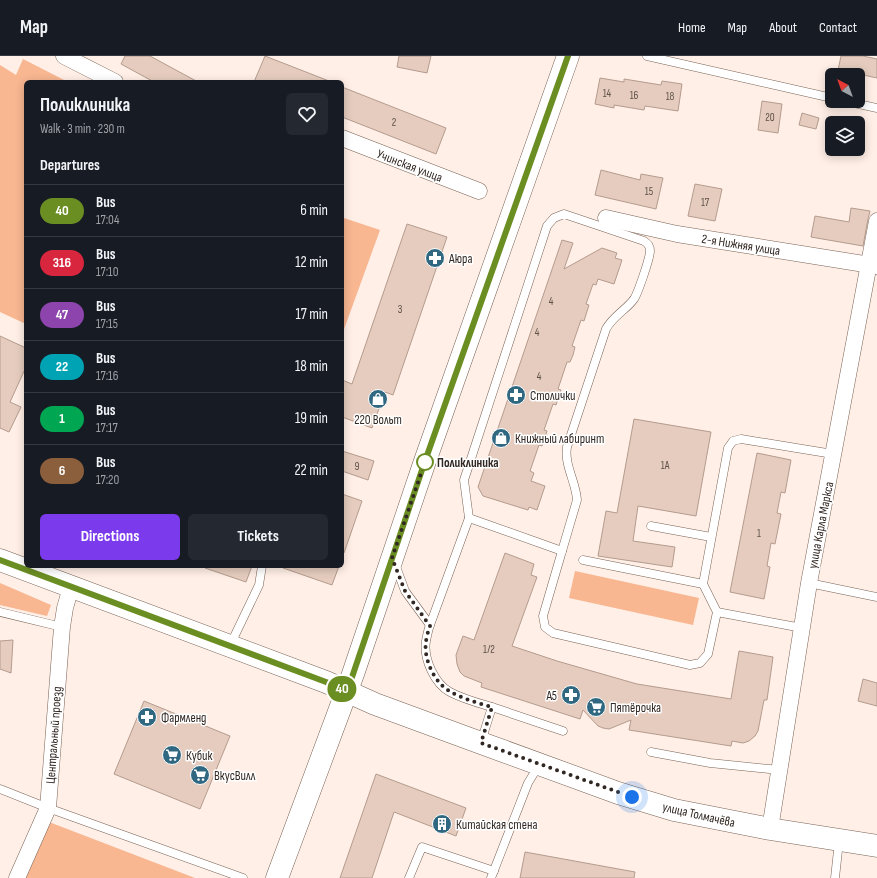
<!DOCTYPE html>
<meta charset="utf-8">
<style>
:root{--surface:#171b24;--page:#242831;--text:#f1f3f6;--muted:#9ea1a6;--line:#363941;--accent:#7c3aed}
body{margin:0;font-family:"Sofia Sans Condensed",sans-serif;background:var(--page);color:var(--text);height:100vh;display:flex;flex-direction:column;font-size:15px;white-space:nowrap}
*{box-sizing:border-box;margin:0}
p{font-size:13px;color:var(--muted)}
.icon{flex:none;width:22px;height:22px;fill:none;stroke:currentColor;stroke-width:2;stroke-linecap:round;stroke-linejoin:round}
.map{position:relative;flex:1;overflow:hidden}
.panel{position:absolute;left:24px;top:24px;width:320px;height:488px;display:flex;flex-direction:column;background:var(--surface);border-radius:6px;box-shadow:0 2px 10px #0003}
.panel>*{flex:none}
.badge{padding:0 8px;border-radius:13px;font-size:14px;line-height:26px}
.needle{width:26px;rotate:319deg}
.buttons{position:absolute;left:825px;top:12px;display:grid;gap:8px}
.buttons a{display:grid;place-items:center;width:40px;height:40px;border-radius:6px;background:var(--surface);box-shadow:0 2px 10px #0003;font-size:20px}
.you{position:absolute;width:20px;height:20px;margin:-10px;border:3px solid #fff;border-radius:50%;background:#1a73e8;box-shadow:0 0 0 6px #1a73e833}
.map>.badge{position:absolute;translate:-50% -50%;box-shadow:0 0 0 2px #fff}
h2{padding:0 16px;font-size:15px;line-height:36px}
.round{display:grid;place-items:center;flex:none;width:42px;height:42px;border-radius:6px;background:var(--page)}
.summary{display:flex;align-items:center;justify-content:space-between;height:68px;padding:0 16px}
h1{font-size:19px;font-weight:700;line-height:30px}
.primary-button{display:flex;gap:8px;margin-top:auto;padding:8px 16px}
.primary-button a{flex:1;height:46px;border-radius:6px;background:var(--accent);color:#fff;font-size:16px;font-weight:700;line-height:46px;text-align:center}
.primary-button a+a{background:var(--page);color:var(--text)}
ul{padding:0;list-style:none}
li{display:flex;align-items:center;gap:12px;height:52px;padding:0 16px;border-top:1px solid var(--line)}
li div{flex:1}
li b{display:block;font-size:15px}
li em{font-style:normal}
li .badge{min-width:44px;font-weight:700;text-align:center}
header{display:flex;align-items:center;gap:24px;box-sizing:border-box;height:56px;padding:0 20px;background:var(--surface);border-bottom:1px solid var(--line)}
header strong{font-size:19px}
nav{display:flex;gap:22px;margin-inline-start:auto;font-size:14px}
.map>svg:first-child{display:block}
.green{fill:#f8b691}
.building{fill:#e5ccbe;stroke:#b49b8e}
.lines{fill:none;stroke-linecap:round;stroke-linejoin:round}
.lane-casing{stroke:#796356;stroke-width:9}
.street-casing{stroke:#796356;stroke-width:17}
.secondary-casing{stroke:#796356;stroke-width:23}
.lane{stroke:#fff;stroke-width:8}
.street{stroke:#fff;stroke-width:16}
.secondary{stroke:#fff;stroke-width:22}
.line-casing{stroke:#fff;stroke-width:9}
.line{stroke:#6b8e23;stroke-width:6}
.walk{stroke:#322823;stroke-width:4;stroke-dasharray:0 7.2}
.stop-dot{fill:#fff;stroke:#6b8e23;stroke-width:2}
.labels{text-anchor:middle;stroke-width:3;stroke-linejoin:round;paint-order:stroke}
.number-label{font-size:11px;fill:#5f514a}
.street-label{font-size:13px;fill:#322823;stroke:#fff}
.poi-label{font-size:13px;fill:#322823;stroke:#fff;text-anchor:start}
.stop-label{font-size:13px;font-weight:bold;fill:#322823;stroke:#fff;text-anchor:start}
</style>
<header>
<strong>Map</strong>
<nav><a>Home</a><a>Map</a><a>About</a><a>Contact</a></nav>
</header>
<div class="map">
<svg width="877" height="822" viewBox="0 0 877 822">
<rect width="100%" height="100%" fill="#ffefe6"/>
<g class="green">
<path d="M23,3L68,26H26V268L0,256V9L16,19Z"/>
<path d="M344,162L380,174L343,276H342V167Z"/>
<path d="M575,515L699,542L693,569L569,542Z"/>
<path d="M0,527L51,549L47,560L0,549Z"/>
<path d="M49,766L195,822H25Z"/>
</g>
<g class="building">
<path d="M125,0H150L198,26H154L121,8Z"/>
<path d="M265,0L329,25V26H254Z"/>
<path d="M399,0H431L427,17L397,11Z"/>
<path d="M841,0H863L877,3V22L863,19H837Z"/>
<path d="M600,22L624,26V23L661,29L662,25L682,28L678,55L645,50L644,54L614,49V52L595,48Z"/>
<path d="M342,31L446,72L436,98L342,61Z"/>
<path d="M762,45L782,48L778,77L758,74Z"/>
<path d="M802,57L819,62L816,73L799,69Z"/>
<path d="M601,114L640,124L641,118L663,122L656,153L595,139Z"/>
<path d="M695,128L722,133L715,165L688,160Z"/>
<path d="M851,152L870,155L868,163L863,190L811,181L815,160L849,166Z"/>
<path d="M407,168L447,181L393,339L385,336L372,372L342,361V324L352,328Z"/>
<path d="M562,184L573,187L564,213L602,192L617,197L615,202L622,204L614,228L598,223L596,229L593,228L586,248L589,249L584,265L581,264L572,290L575,291L573,299L570,306H567L558,333L561,334L556,349L553,348L544,374L547,375L542,390L539,389L530,415L534,417L531,425L545,430L537,454L529,451L528,454L483,440L478,431Z"/>
<path d="M0,280L26,292V311L10,346L21,351L9,376L0,372Z"/>
<path d="M634,363L711,376L696,460L638,450L633,485L675,491L672,511L598,500L606,455L617,457Z"/>
<path d="M342,395L374,405L368,424L342,415Z"/>
<path d="M757,397L791,404L785,437L781,436L777,457L781,458L775,488L771,487L767,510L770,511L764,543L730,536Z"/>
<path d="M342,438L362,445L344,497H342Z"/>
<path d="M505,497L534,508L531,519L537,521L512,590L557,605L637,628L731,643L739,595L773,601L767,644H764L758,675L755,680L749,685L743,687L732,685L731,690L629,674L631,664L609,673L603,672L598,670L583,654L580,663L481,631L482,627L464,620L460,616L457,608L456,599L463,580L474,584Z"/>
<path d="M205,510H252L246,526L205,512Z"/>
<path d="M283,510H339L332,529L283,512Z"/>
<path d="M13,584L11,617L0,613V585Z"/>
<path d="M863,623L877,627V650L858,645Z"/>
<path d="M144,645L230,680L200,753L114,718Z"/>
<path d="M376,718L466,752L456,780L394,756L372,822H340Z"/>
<path d="M525,796L635,816L634,822H520Z"/>
</g>
<g class="lines">
<defs>
<g id="lane">
<path d="M647,0L832,42"/>
<path d="M845,45L877,52"/>
<path d="M469,462L464,424L467,415L547,170L554,162L564,158L644,185C648,188 650,190 650,195C650,202 638,237 634,243C626,254 613,260 606,273L567,391C564,409 576,426 577,444L562,495"/>
<path d="M651,470L711,481"/>
<path d="M583,504L703,528"/>
<path d="M395,508L405,535L430,569"/>
<path d="M809,527L877,541"/>
<path d="M0,556L62,571"/>
<path d="M717,556L703,528L728,392L733,385L741,383L833,398"/>
<path d="M232,589L235,579L259,529L262,510"/>
<path d="M492,651C478,647 463,643 450,636C435,628 423,603 426,585C427,580 428,574 430,569L469,462L562,495L543,560L545,571L553,577L690,609L700,607L708,598L717,556L802,572"/>
<path d="M481,686L492,651L563,675"/>
<path d="M651,696L710,707L779,714"/>
<path d="M0,733L48,752L243,822"/>
<path d="M409,822L422,791L494,815"/>
<path d="M491,822L528,727L539,709"/>
<path d="M835,822L839,785"/>
</g>
<g id="street">
<path d="M64,0L115,26"/>
<path d="M342,82L479,135"/>
<path d="M606,162L677,178L877,210"/>
<path d="M770,773L809,527L877,165"/>
<path d="M17,822L48,752L62,571L65,552L71,531"/>
</g>
<g id="secondary">
<path d="M0,504L326,626L375,648L481,687L618,737L674,754L770,773L877,790"/>
<path d="M277,822L353,618L424,408L568,0"/>
</g>
</defs>
<use href="#lane" class="lane-casing"/>
<use href="#street" class="street-casing"/>
<use href="#secondary" class="secondary-casing"/>
<use href="#lane" class="lane"/>
<use href="#street" class="street"/>
<use href="#secondary" class="secondary"/>
</g>
<g class="lines">
<defs>
<path id="line" d="M0,504L326,626L347,636L424,408L568,0"/>
</defs>
<use href="#line" class="line-casing"/>
<use href="#line" class="line"/>
<path class="walk" d="M425,406L392,502L405,535L430,570C428,575 427,580 426,585C423,603 435,628 451,636C463,643 478,647 492,651L481,687L632,741"/>
</g>
<defs>
<symbol id="pharmacy-disc" viewBox="-11 -11 22 22"><circle r="9.5" fill="#306882" stroke="#fff"/><path d="M-2-6h4v4h4v4h-4v4h-4v-4h-4v-4h4Z" fill="#fff"/></symbol>
<symbol id="shop-disc" viewBox="-11 -11 22 22"><circle r="9.5" fill="#306882" stroke="#fff"/><path d="M-5-2.5h2.3a2.7 3.5 0 0 1 5.4 0H5L5.5 6h-11ZM-1.5-2.5h3a1.5 2.3 0 0 0-3 0Z" fill="#fff"/></symbol>
<symbol id="supermarket-disc" viewBox="-11 -11 22 22"><circle r="9.5" fill="#306882" stroke="#fff"/><path d="M-6-5.5h2.5l.6 2H6L4.5 2H-2.5L-4.4-4H-6ZM-1.5 3.2a1.3 1.3 0 1 0 .1 0ZM3 3.2a1.3 1.3 0 1 0 .1 0Z" fill="#fff"/></symbol>
<symbol id="building-disc" viewBox="-11 -11 22 22"><circle r="9.5" fill="#306882" stroke="#fff"/><path d="M-4-6H4V6H1V3H-1V6H-4ZM-2.5-4.3h1.7v1.8h-1.7ZM.8-4.3h1.7v1.8H.8ZM-2.5-1h1.7V.8h-1.7ZM.8-1h1.7V.8H.8Z" fill="#fff"/></symbol>
</defs>
<g fill-rule="evenodd">
<use href="#pharmacy-disc" x="424" y="191" width="22" height="22"/>
<use href="#pharmacy-disc" x="505" y="328" width="22" height="22"/>
<use href="#shop-disc" x="367" y="332" width="22" height="22"/>
<use href="#shop-disc" x="490" y="371" width="22" height="22"/>
<use href="#pharmacy-disc" x="560" y="628" width="22" height="22"/>
<use href="#supermarket-disc" x="585" y="640" width="22" height="22"/>
<use href="#pharmacy-disc" x="136" y="650" width="22" height="22"/>
<use href="#supermarket-disc" x="161" y="688" width="22" height="22"/>
<use href="#supermarket-disc" x="189" y="708" width="22" height="22"/>
<use href="#building-disc" x="431" y="757" width="22" height="22"/>
</g>
<circle class="stop-dot" cx="425" cy="406" r="8"/>
<g class="labels">
<g class="number-label">
<text x="607" y="41">14</text>
<text x="634" y="43">16</text>
<text x="670" y="44">18</text>
<text x="770" y="65">20</text>
<text x="394" y="70">2</text>
<text x="649" y="139">15</text>
<text x="705" y="150">17</text>
<text x="551" y="249">4</text>
<text x="400" y="257">3</text>
<text x="537" y="280">4</text>
<text x="539" y="324">4</text>
<text x="665" y="413">1А</text>
<text x="357" y="414">9</text>
<text x="759" y="481">1</text>
<text x="489" y="597">1/2</text>
</g>
<g class="street-label">
<text transform="translate(410 109) rotate(21)" y="5">Учинская улица</text>
<text transform="translate(741 188) rotate(9)" y="5">2-я Нижняя улица</text>
<text transform="translate(820 469) rotate(-79)" y="5">улица Карла Маркса</text>
<text transform="translate(53 679) rotate(-86)" y="5">Центральный проезд</text>
<text transform="translate(699 758) rotate(13)" y="5">улица Толмачёва</text>
</g>
<g class="poi-label">
<text x="449" y="207">Аюра</text>
<text x="530" y="344">Столички</text>
<text x="378" y="368" text-anchor="middle">220 Вольт</text>
<text x="515" y="387">Книжный лабиринт</text>
<text x="557" y="644" text-anchor="end">А5</text>
<text x="610" y="656">Пятёрочка</text>
<text x="161" y="666">Фармленд</text>
<text x="186" y="704">Кубик</text>
<text x="214" y="724">ВкусВилл</text>
<text x="456" y="773">Китайская стена</text>
</g>
<g class="stop-label">
<text x="437" y="411">Поликлиника</text>
</g>
</g>
</svg>
<div class="buttons">
<a><svg class="needle" viewBox="-14 -14 28 28"><path d="M0-13l5 13h-10z" fill="#e53935"/><path d="M0 13l5-13h-10z" fill="#9ea1a6"/></svg></a>
<a><svg class="icon" aria-label="layers" viewBox="0 0 24 24"><path d="M12 4l9 5-9 5-9-5zM3 14l9 5 9-5"/></svg></a>
</div>
<div class="you" style="left:632px;top:741px"></div>
<b class="badge" style="left:342px;top:633px;background:#6b8e23;color:#fff">40</b>
<section class="panel">
<div class="summary"><div><h1>Поликлиника</h1><p>Walk · 3 min · 230 m</p></div><a class="round"><svg class="icon" aria-label="heart" viewBox="0 0 24 24"><path d="M12 20l-8-8c-3-5 5-10 8-4 3-6 11-1 8 4z"/></svg></a></div>
<h2>Departures</h2>
<ul>
<li><span class="badge" style="background:#6b8e23;color:#fff">40</span><div><b>Bus</b><p>17:04</p></div><em>6 min</em></li>
<li><span class="badge" style="background:#d7263d;color:#fff">316</span><div><b>Bus</b><p>17:10</p></div><em>12 min</em></li>
<li><span class="badge" style="background:#8e44ad;color:#fff">47</span><div><b>Bus</b><p>17:15</p></div><em>17 min</em></li>
<li><span class="badge" style="background:#00a3b4;color:#fff">22</span><div><b>Bus</b><p>17:16</p></div><em>18 min</em></li>
<li><span class="badge" style="background:#00a651;color:#fff">1</span><div><b>Bus</b><p>17:17</p></div><em>19 min</em></li>
<li><span class="badge" style="background:#8b5e3c;color:#fff">6</span><div><b>Bus</b><p>17:20</p></div><em>22 min</em></li>
</ul>
<div class="primary-button"><a>Directions</a><a>Tickets</a></div>
</section>
</div>
